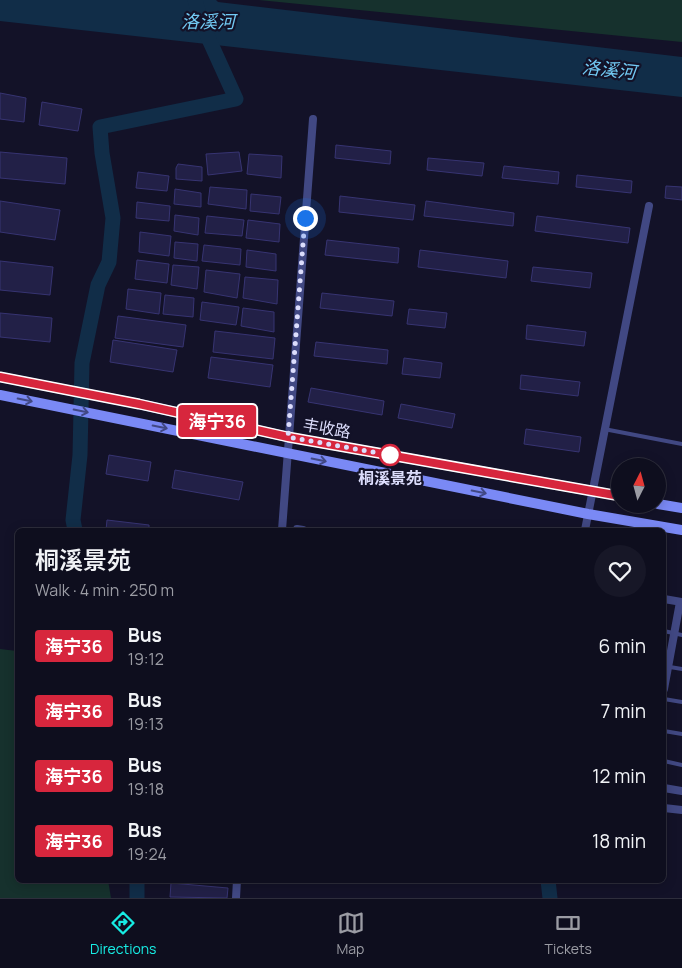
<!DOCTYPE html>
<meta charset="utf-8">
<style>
:root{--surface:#0e0e1e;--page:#171727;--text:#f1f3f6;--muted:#9b9ca4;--line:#2e2e3c;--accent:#17ede4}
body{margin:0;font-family:Manrope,"Noto Sans SC",sans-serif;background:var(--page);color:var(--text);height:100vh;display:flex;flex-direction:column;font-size:19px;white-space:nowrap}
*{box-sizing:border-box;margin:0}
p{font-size:16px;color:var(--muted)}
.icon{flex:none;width:28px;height:28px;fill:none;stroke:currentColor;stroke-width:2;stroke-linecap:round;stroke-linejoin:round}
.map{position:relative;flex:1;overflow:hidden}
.sheet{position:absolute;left:15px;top:528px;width:651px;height:355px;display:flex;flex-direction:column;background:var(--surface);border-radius:8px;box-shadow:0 2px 12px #0003,0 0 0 1px var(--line)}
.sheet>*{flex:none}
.badge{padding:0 10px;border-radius:4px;font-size:18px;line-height:32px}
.needle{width:32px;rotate:6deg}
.buttons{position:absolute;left:611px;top:458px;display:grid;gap:10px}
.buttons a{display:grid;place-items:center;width:55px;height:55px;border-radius:50%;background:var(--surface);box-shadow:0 2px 12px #0003,0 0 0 1px var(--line);font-size:25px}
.you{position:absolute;width:25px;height:25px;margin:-12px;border:4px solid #fff;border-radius:50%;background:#1a73e8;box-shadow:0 0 0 8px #1a73e833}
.map>.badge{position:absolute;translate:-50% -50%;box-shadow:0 0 0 2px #fff}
.round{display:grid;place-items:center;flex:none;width:52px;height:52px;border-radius:26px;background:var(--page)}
.headline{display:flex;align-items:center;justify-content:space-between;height:85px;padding:0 20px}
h1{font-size:24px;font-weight:600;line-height:38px}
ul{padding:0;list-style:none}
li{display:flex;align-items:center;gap:15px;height:65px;padding:0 20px}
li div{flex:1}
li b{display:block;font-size:19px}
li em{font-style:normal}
li .badge{min-width:55px;font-weight:700;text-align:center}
.dock{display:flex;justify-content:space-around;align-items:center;height:70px;border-top:1px solid var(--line);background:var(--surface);font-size:14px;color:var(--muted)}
.dock a{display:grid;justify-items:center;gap:2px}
.dock .active{color:var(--accent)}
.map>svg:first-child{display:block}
.green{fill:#16312d}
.water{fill:#112d48}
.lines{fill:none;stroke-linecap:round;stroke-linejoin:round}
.river{stroke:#112d48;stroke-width:15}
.building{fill:#222047;stroke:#373472}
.lane{stroke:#414883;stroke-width:4}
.street{stroke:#414883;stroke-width:8}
.secondary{stroke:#7a89f5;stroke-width:10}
.oneway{stroke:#414884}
.line-casing{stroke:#fff;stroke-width:11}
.line{stroke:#d7263d;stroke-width:8}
.walk{stroke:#dcddfc;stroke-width:5;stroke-dasharray:0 9}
.stop-dot{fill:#fff;stroke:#d7263d;stroke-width:2.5}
.labels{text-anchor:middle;stroke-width:4.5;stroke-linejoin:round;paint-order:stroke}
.street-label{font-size:16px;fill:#dcddfc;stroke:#131228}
.stop-label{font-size:16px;font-weight:bold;fill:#dcddfc;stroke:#131228}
.water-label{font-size:18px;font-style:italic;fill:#72caf4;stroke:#131228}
</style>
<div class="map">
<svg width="682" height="898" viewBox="0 0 682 898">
<rect width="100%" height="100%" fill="#131228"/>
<g class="green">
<path d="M259,0H682V42Z"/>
<path d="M0,649L17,651L18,880H108L111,898H0Z"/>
</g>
<path class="water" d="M0,0H216L218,2L682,57V97L0,21Z"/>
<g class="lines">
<g class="river">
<path d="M75,530L73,520L80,455L82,363L98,285L109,262L113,218L102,153L100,127L236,99L202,24L195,0"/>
<path d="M137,880V898"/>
<path d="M548,880L550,898"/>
</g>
</g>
<g class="building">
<path d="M0,93L26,98L24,122L0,119Z"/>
<path d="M42,102L82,109L78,131L39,125Z"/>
<path d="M336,145L391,151L390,164L335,158Z"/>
<path d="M0,152L67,158L65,184L0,178Z"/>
<path d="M239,152L242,171L208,175L206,154Z"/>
<path d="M249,154L282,156L281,178L247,174Z"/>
<path d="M428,158L484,163L482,176L427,170Z"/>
<path d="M178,164L202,167V181L176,179V168Z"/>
<path d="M504,166L559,172L558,184L502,178Z"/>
<path d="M138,172L169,176L167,191L136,188Z"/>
<path d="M577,175L632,181L631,193L576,187Z"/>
<path d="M666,186L682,187V200L665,198Z"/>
<path d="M210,187L247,190L246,209L208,204Z"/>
<path d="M175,189L201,193V207L174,204Z"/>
<path d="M251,194L281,197L279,214L250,211Z"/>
<path d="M340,196L415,205L413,220L339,212Z"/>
<path d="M0,201L60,210L55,240L0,232Z"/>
<path d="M426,201L514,213L513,226L424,216Z"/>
<path d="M137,202L170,206L169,221L136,218Z"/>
<path d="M175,215L199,218L198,235L174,231Z"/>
<path d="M207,216L244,220L242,236L205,233Z"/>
<path d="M537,216L630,228L628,243L535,231Z"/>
<path d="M248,220L280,224L279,242L246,238Z"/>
<path d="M140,232L171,236L169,256L139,252Z"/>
<path d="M327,240L399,248L398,263L325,255Z"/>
<path d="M175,242L198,244L197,261L174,258Z"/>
<path d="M204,245L241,249L240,265L202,261Z"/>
<path d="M247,250L276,254V271L246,267Z"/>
<path d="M420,250L508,261L506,278L418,267Z"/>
<path d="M137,260L169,264L167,283L135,279Z"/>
<path d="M0,261L53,267L50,295L0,290Z"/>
<path d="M173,265L199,267L197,289L171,285Z"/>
<path d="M533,267L592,273L590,288L531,281Z"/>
<path d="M206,270L240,274L237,298L204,292Z"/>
<path d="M245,277L278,280L277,304L243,298Z"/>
<path d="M128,289L161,293L159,314L126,309Z"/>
<path d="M322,293L394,301L392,316L320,308Z"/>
<path d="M165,295L194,298L193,317L163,314Z"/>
<path d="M202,302L239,307L236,325L200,320Z"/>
<path d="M243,308L274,312V332L241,326Z"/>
<path d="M409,309L447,313L445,328L407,324Z"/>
<path d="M0,313L52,318L50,342L0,337Z"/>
<path d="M118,316L186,325L183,347L115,338Z"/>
<path d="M527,325L586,332L584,346L526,339Z"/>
<path d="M215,331L275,338L273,359L213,352Z"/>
<path d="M113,340L177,350L173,372L110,362Z"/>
<path d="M316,342L388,350L387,364L314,356Z"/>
<path d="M211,357L273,365L270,387L208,378Z"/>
<path d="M404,358L442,363L440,378L402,374Z"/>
<path d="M521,375L580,382L578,396L520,389Z"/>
<path d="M311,388L384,401L382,415L308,402Z"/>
<path d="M401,404L455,414L452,428L398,418Z"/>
<path d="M526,429L581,437L579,452L524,444Z"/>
<path d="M109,455L151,462L148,481L106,474Z"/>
<path d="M175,470L243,482L239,500L172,488Z"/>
<path d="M107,520L149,525V530H106Z"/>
<path d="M171,883L228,888L227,898L170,897Z"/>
</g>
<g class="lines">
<g class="lane">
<path d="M604,429L682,444"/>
<path d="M664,631L682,635"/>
<path d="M664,666L682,669"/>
<path d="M664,699L682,702"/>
<path d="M664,731L682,734"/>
<path d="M664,761L682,765"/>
</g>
<g class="street">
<path d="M297,529L303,530"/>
<path d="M282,530L313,119"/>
<path d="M585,530L649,206"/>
<path d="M664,599L682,602"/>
<path d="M664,689L680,602"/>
<path d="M664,788L682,791"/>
<path d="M664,808L682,810"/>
<path d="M236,898L237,880"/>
</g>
<g class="secondary">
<path d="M0,377L139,404L288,437L620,496"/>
<path d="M0,395L588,514L682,530"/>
<path d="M658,504L682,508"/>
</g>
</g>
<defs><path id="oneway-shaft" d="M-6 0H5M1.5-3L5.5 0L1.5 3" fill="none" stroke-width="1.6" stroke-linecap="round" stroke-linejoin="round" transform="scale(1.25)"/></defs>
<g class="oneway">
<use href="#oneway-shaft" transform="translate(25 400) rotate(11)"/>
<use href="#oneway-shaft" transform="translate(81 411) rotate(11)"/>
<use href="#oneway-shaft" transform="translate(160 427) rotate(11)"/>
<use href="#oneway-shaft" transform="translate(319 460) rotate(11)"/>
<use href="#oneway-shaft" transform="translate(479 492) rotate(11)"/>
</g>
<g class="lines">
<defs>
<path id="line" d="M0,377L139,404L288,437L620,496"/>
</defs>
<use href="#line" class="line-casing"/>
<use href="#line" class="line"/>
<path class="walk" d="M305,218L288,437L390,455"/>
</g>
<circle class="stop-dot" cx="390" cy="455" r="10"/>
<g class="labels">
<g class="street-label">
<text transform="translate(327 428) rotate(10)" y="6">丰收路</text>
</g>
<g class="stop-label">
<text x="390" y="484">桐溪景苑</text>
</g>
<g class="water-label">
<text x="208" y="28">洛溪河</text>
<text transform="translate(609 70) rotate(6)" y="6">洛溪河</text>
</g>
</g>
</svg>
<div class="buttons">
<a><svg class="needle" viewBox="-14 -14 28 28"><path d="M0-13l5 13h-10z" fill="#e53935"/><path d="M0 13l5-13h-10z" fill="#9b9ca4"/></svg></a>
</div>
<div class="you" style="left:305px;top:218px"></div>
<b class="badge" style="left:217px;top:421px;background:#d7263d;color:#fff">海宁36</b>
<section class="sheet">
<div class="headline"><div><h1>桐溪景苑</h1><p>Walk · 4 min · 250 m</p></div><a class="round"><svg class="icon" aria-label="heart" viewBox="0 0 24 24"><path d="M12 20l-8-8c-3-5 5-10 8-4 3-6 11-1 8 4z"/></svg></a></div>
<ul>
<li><span class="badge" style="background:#d7263d;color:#fff">海宁36</span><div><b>Bus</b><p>19:12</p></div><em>6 min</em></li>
<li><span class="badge" style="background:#d7263d;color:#fff">海宁36</span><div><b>Bus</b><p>19:13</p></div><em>7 min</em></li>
<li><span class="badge" style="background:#d7263d;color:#fff">海宁36</span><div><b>Bus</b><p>19:18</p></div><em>12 min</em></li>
<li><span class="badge" style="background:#d7263d;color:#fff">海宁36</span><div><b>Bus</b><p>19:24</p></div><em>18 min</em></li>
</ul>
</section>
</div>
<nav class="dock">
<a class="active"><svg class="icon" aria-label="directions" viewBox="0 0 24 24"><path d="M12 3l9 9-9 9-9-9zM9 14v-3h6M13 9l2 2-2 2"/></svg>Directions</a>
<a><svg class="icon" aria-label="map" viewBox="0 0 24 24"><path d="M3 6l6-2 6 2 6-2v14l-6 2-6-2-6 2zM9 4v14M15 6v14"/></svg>Map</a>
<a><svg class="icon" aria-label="tickets" viewBox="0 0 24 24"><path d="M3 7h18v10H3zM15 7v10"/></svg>Tickets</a>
</nav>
